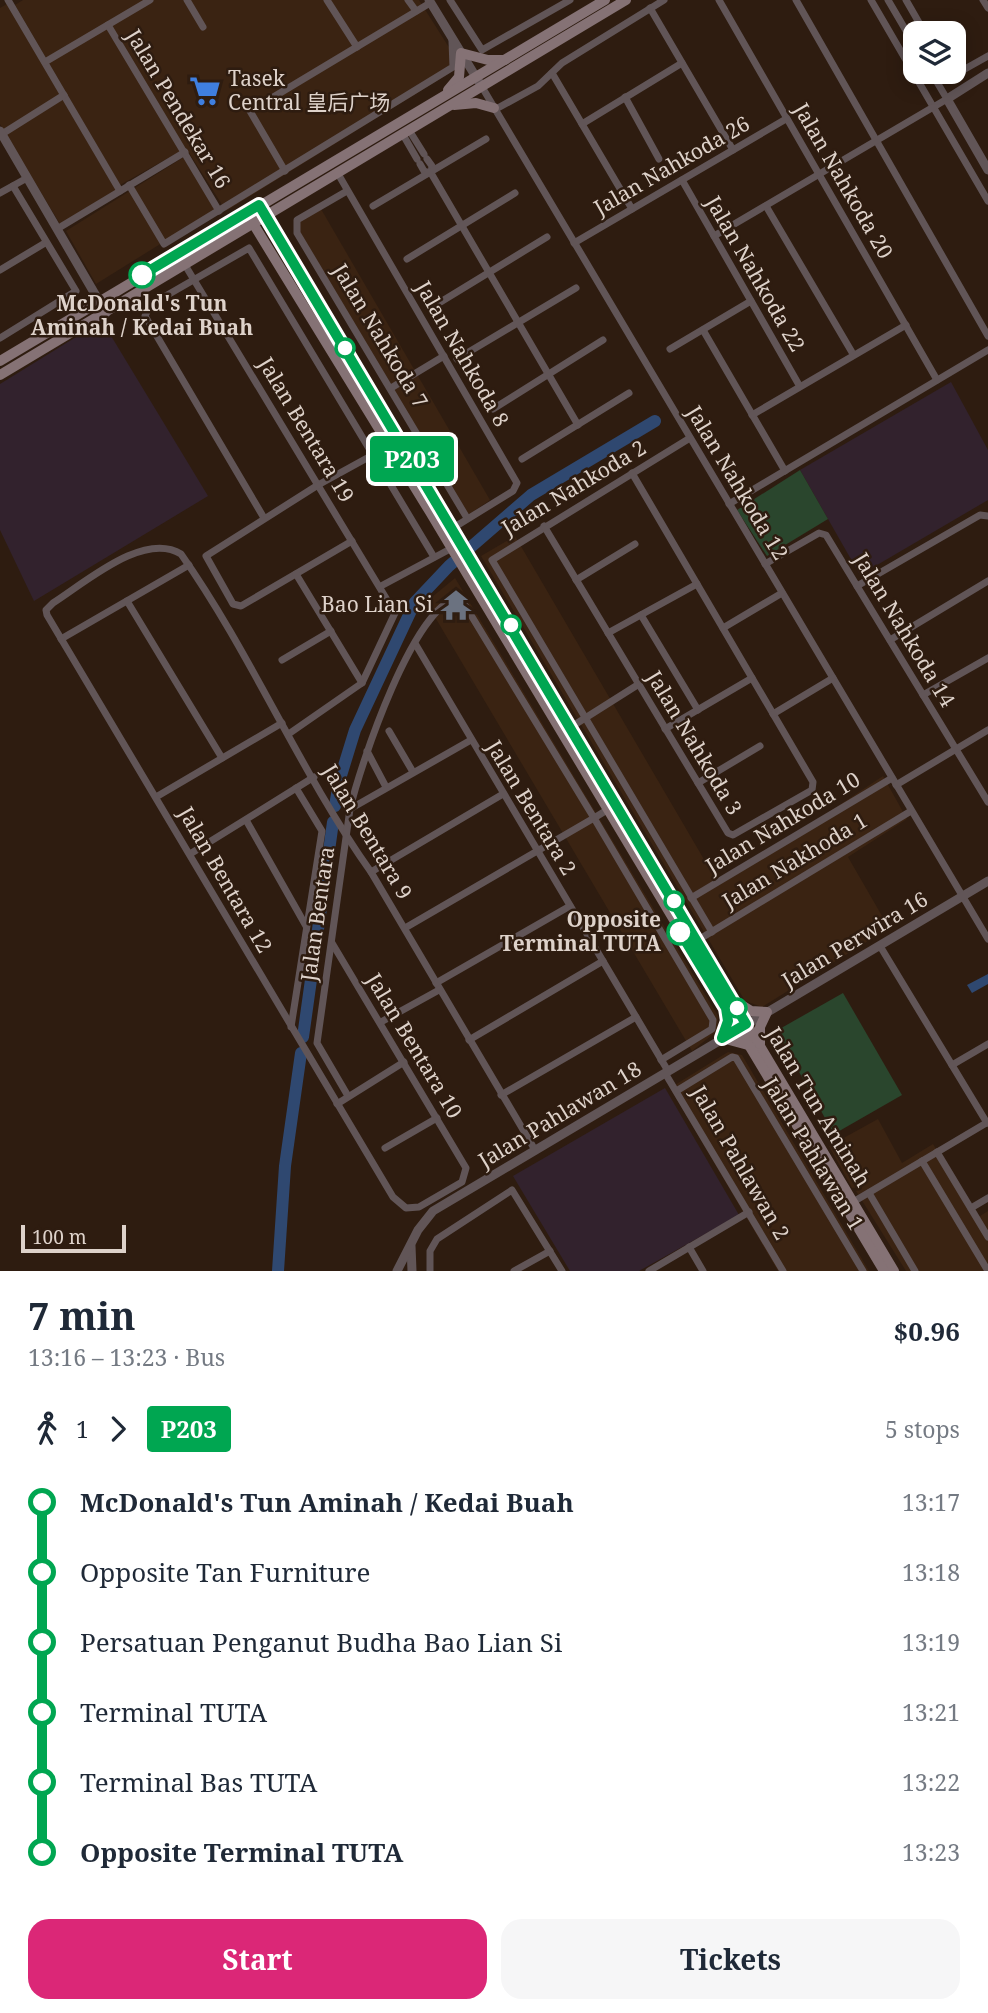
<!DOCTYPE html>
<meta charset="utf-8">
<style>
:root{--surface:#fff;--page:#f6f6f7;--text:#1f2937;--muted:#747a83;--accent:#db2777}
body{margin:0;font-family:"Noto Serif","Noto Sans SC",serif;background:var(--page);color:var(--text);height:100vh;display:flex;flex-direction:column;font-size:26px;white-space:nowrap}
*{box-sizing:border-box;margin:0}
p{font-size:23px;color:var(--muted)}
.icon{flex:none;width:38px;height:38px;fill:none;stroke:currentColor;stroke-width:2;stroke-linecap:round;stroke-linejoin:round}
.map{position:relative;height:1271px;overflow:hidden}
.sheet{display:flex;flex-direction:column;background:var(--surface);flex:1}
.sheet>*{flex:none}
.badge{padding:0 14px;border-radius:5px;font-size:24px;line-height:46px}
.buttons{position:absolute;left:903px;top:21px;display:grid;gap:14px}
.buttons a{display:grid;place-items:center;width:63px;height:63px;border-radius:14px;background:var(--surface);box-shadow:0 4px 18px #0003;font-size:35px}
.scale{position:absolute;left:21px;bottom:18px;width:105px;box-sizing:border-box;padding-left:7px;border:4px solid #ded2ca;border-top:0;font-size:19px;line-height:24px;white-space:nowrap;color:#ded2ca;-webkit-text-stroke:5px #2e1c10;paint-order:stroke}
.map>.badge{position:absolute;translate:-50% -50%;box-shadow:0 0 0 4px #fff}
.legs{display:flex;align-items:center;gap:10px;height:77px;padding:0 28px;font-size:23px}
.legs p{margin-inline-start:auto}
.summary{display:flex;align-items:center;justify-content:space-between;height:119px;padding:0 28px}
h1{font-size:38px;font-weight:700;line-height:52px}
.cta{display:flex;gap:14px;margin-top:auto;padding:14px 28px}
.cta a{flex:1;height:80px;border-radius:21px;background:var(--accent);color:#fff;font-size:28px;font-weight:700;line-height:80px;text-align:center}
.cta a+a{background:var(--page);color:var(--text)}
ul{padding:0 28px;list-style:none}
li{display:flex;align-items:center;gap:24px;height:70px;font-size:26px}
li i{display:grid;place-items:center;width:10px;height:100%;margin:0 9px;background:currentColor}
li i::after{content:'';width:18px;height:18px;margin:-9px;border:5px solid;border-radius:50%;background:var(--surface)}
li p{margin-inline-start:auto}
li:first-child i{background:linear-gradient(#0000 50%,currentColor 0)}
li:last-child i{background:linear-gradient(currentColor 50%,#0000 0)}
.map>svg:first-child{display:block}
.built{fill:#3a2312}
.education{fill:#32222d}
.green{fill:#2a462d}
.water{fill:#2f4870}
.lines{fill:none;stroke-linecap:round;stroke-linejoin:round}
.river{stroke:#2f4870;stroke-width:12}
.minor{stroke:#615557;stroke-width:7}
.tertiary{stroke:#615557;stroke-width:9}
.secondary{stroke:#857275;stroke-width:10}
.line-1-casing{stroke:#fff;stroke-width:16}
.line-1{stroke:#00a651;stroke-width:10}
.stop-1-dot{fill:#fff;stroke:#00a651;stroke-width:3.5}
.labels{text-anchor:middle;stroke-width:5;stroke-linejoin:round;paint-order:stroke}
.poi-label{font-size:21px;fill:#ded2ca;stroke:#2e1c10;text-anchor:start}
.street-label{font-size:21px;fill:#ded2ca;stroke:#2e1c10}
.stop-label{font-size:21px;font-weight:bold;fill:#ded2ca;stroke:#2e1c10}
</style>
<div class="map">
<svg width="988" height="1271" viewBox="0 0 988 1271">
<rect width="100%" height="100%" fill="#2e1c10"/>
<g class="built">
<path d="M23,0H419L457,60L453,71L226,211L186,148L120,185L15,5Z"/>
<path d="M7,4L116,190L60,224L0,124V8Z"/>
<path d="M184,157L215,210L96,284L66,231Z"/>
<path d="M321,209L490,500L468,515L300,232L299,222Z"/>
<path d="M515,536L719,885L883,776L907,819L848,857L889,928L762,1007L745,1001L481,556Z"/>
<path d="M455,578L718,1016L717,1031L692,1051L426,602Z"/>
<path d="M728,1052L742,1055L869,1271H778L670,1088Z"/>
<path d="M878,1119L902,1163L933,1144L977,1218L988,1211V1271H906L856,1191L862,1187L852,1188L829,1146Z"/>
</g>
<g class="education">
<path d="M102,321L208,496L34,601L0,530V384Z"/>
<path d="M951,382L988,450V500L860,575L800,470Z"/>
<path d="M665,1088L739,1215L639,1271H570L513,1176Z"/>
</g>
<g class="green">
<path d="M800,470L828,519L767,556L737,510Z"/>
<path d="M843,993L902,1095L834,1134L776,1031Z"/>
</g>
<path class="water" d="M988,974V984L972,993L967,985Z"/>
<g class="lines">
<g class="river">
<path d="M335,806L339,782L355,730L415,602L449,566L531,495L655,421"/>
<path d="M303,1037L333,822"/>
<path d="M278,1271L285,1166L301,1053"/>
</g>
<g class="minor">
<path d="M8,0L120,191"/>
<path d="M187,0L203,27"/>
<path d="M327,0L357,47"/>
<path d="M408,0L416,11"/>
<path d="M450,0L482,50L570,0"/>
<path d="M719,0L937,380"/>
<path d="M796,0L988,336"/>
<path d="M871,0L988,201"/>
<path d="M888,0L915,46"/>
<path d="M906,0L925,33"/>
<path d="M983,0L988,8"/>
<path d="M650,8L733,150"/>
<path d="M108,25L219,211"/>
<path d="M45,62L150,0"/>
<path d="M947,72L956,74L988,56"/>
<path d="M552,73L632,209"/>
<path d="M482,87L988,939"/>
<path d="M625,97L659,159"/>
<path d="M496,109L538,86L562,63L664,0"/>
<path d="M582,124L682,63"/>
<path d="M409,130L424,154"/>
<path d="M402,133L417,159"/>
<path d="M2,134L64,95"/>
<path d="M427,159L432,166L431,173L578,425"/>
<path d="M420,164L424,171L431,173"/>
<path d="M285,171L250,111L430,3"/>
<path d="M337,172L517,483L513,491L453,528"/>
<path d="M682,180L799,385"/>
<path d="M129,185L164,244L453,67L452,41"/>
<path d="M347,191L297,220V233L467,518"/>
<path d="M0,193L27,178"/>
<path d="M373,206L486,139"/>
<path d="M766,206L853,354"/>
<path d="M57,229L185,152"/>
<path d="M714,236L947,99L931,72"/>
<path d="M574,243L786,119"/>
<path d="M407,259L515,193"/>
<path d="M185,265L395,613L362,683L290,733"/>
<path d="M0,270L45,243"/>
<path d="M434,306L547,237"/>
<path d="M703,330L785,471"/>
<path d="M0,338L76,291L13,186"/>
<path d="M670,349L751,301"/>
<path d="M457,359L576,288"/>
<path d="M391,388L444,356"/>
<path d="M493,409L603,340"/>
<path d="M752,415L906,325"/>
<path d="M690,438L492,560L712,932"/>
<path d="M522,459L629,393"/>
<path d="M729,504L988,350"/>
<path d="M264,518L145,316L150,305L249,248L434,557"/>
<path d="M544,526L728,833L733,835L812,790L813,782L632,473"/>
<path d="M352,541L241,606L233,604L206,556L318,485L389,446"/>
<path d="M765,564L819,533L826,535L988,802"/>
<path d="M296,574L362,683"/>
<path d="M576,580L635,544"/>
<path d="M381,586L452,548"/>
<path d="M857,586L980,515L988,516"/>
<path d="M127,601L222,758"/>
<path d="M641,615L698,710"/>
<path d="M723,628L782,593"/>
<path d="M608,633L697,584"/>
<path d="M61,639L189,565"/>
<path d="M890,640L988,581"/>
<path d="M416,645L668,1071"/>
<path d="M282,660L331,631"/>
<path d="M923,695L988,658"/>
<path d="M773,714L833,678"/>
<path d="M571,727L639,684"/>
<path d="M665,729L752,678"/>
<path d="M389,731L413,772"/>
<path d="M367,751L386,787"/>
<path d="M698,783L760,746"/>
<path d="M896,785L988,730"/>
<path d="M156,797L282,723"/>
<path d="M350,809L471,740"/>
<path d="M246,820L306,926"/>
<path d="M190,854L314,777"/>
<path d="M371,872L503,794"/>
<path d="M691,898L892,778"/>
<path d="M405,928L594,818L713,1020L712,1029L661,1060"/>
<path d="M698,940L911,811"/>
<path d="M332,943L466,1168L462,1182L419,1207L406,1208L393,1197L47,615L46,610L53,603C86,582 144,531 181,554C252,655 300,772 371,872L535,1150"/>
<path d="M880,946L987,1123"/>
<path d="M436,983L570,906"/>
<path d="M381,1022L439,990"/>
<path d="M291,1027L322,831L296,788"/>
<path d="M469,1040L603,961"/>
<path d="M952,1065L988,1044"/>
<path d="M665,1073L783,1271"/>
<path d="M678,1090L732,1057L736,1058L863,1271"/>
<path d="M501,1095L636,1017"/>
<path d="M348,1096L317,1043L350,809C360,766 414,603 460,597L594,818L607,810"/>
<path d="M337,1104L404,1062"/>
<path d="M385,1148L437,1118"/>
<path d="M937,1152L988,1237"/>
<path d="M922,1161L988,1271"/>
<path d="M869,1193L915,1271"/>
<path d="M853,1202L988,1122"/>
<path d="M971,1208L988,1198"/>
<path d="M689,1247L703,1271"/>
<path d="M430,1271V1251L437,1239L512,1190L562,1271"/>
<path d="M514,1271L550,1251"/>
<path d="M649,1271L749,1212"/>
</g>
<g class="tertiary">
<path d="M429,0L479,82"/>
<path d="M988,73L947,99L988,170"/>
<path d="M0,131L106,313"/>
<path d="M411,1246L412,1271"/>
<path d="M397,1271L418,1230L433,1211L988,881"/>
</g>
<g class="secondary">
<path d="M448,90L459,77L461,53L488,60H505"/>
<path d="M454,105L476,103L494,108"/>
<path d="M259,205L894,1271"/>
<path d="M246,212L430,512L884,1271"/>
<path d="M0,361L605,0"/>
<path d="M0,375L626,0"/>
<path d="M735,1001L751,1011L767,1012L760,1027V1044"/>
<path d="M727,1012V1028L722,1038L748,1045"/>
</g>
</g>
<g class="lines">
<defs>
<path id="line-1" d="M142,275L259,205L746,1024L722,1038L728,1021L726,1008L680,932"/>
</defs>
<use href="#line-1" class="line-1-casing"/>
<use href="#line-1" class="line-1"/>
</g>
<defs>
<symbol id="supermarket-bare" viewBox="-9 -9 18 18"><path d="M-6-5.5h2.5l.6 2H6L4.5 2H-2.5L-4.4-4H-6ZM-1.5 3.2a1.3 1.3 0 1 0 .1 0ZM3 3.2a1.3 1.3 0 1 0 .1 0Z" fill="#3f7fe0" stroke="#2e1c10" stroke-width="2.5" paint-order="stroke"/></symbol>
<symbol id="temple-bare" viewBox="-9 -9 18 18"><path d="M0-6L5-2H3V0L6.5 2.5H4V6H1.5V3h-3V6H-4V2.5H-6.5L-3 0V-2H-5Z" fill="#6b7280" stroke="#2e1c10" stroke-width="2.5" paint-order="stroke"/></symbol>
</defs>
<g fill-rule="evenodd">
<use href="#supermarket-bare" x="183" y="69" width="44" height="44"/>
<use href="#temple-bare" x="434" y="583" width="44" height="44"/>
</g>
<g class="stop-1-dot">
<circle cx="142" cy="275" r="12"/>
<circle cx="345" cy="348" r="9"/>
<circle cx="511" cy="625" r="9"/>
<circle cx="674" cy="901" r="9"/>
<circle cx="680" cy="932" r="12"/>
<circle cx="737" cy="1008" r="9"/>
</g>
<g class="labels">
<g class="poi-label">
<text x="228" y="86">Tasek<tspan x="228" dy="24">Central 皇后广场</tspan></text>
<text x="433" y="612" text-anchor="end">Bao Lian Si</text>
</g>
<g class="street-label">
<text transform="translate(178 109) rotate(59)" y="7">Jalan Pendekar 16</text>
<text transform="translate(672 166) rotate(-30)" y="7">Jalan Nahkoda 26</text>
<text transform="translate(843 181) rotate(60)" y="7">Jalan Nahkoda 20</text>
<text transform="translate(755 274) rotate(60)" y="7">Jalan Nahkoda 22</text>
<text transform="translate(380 336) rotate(59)" y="7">Jalan Nahkoda 7</text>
<text transform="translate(462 354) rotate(60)" y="7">Jalan Nahkoda 8</text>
<text transform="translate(306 430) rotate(59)" y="7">Jalan Bentara 19</text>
<text transform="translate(737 483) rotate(59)" y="7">Jalan Nahkoda 12</text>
<text transform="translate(574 488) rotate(-31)" y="7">Jalan Nahkoda 2</text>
<text transform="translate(904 630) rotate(59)" y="7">Jalan Nahkoda 14</text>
<text transform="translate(694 743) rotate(59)" y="7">Jalan Nahkoda 3</text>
<text transform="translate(531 808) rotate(59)" y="7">Jalan Bentara 2</text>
<text transform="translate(783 823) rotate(-31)" y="7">Jalan Nahkoda 10</text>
<text transform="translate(367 832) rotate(59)" y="7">Jalan Bentara 9</text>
<text transform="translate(795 861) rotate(-31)" y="7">Jalan Nakhoda 1</text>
<text transform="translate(225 880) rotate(60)" y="7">Jalan Bentara 12</text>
<text transform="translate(318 914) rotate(-82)" y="7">Jalan Bentara</text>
<text transform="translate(855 940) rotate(-31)" y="7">Jalan Perwira 16</text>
<text transform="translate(414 1046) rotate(59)" y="7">Jalan Bentara 10</text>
<text transform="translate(818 1107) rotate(59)" y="7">Jalan Tun Aminah</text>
<text transform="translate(560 1115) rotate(-31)" y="7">Jalan Pahlawan 18</text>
<text transform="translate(813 1154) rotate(59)" y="7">Jalan Pahlawan 1</text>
<text transform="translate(740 1163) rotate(60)" y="7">Jalan Pahlawan 2</text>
</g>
<g class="stop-label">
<text x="142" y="311">McDonald's Tun<tspan x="142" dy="24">Aminah / Kedai Buah</tspan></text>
<text x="661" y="927" text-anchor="end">Opposite<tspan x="661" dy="24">Terminal TUTA</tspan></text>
</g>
</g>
</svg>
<div class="buttons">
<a><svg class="icon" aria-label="layers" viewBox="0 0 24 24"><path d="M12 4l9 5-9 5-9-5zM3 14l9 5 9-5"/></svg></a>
</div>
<div class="scale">100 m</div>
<b class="badge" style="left:412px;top:459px;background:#00a651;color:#fff">P203</b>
</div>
<section class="sheet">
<div class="summary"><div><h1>7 min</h1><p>13:16 – 13:23 · Bus</p></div><b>$0.96</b></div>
<div class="legs"><svg class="icon" aria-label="walk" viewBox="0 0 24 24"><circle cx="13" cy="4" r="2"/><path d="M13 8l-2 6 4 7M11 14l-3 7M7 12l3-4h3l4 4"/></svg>1<svg class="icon" aria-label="forward" viewBox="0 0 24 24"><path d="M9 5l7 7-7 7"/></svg><b class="badge" style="background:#00a651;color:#fff">P203</b><p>5 stops</p></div>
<ul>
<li><i style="color:#00a651"></i><b>McDonald's Tun Aminah / Kedai Buah</b><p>13:17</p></li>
<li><i style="color:#00a651"></i><span>Opposite Tan Furniture</span><p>13:18</p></li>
<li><i style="color:#00a651"></i><span>Persatuan Penganut Budha Bao Lian Si</span><p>13:19</p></li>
<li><i style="color:#00a651"></i><span>Terminal TUTA</span><p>13:21</p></li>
<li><i style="color:#00a651"></i><span>Terminal Bas TUTA</span><p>13:22</p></li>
<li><i style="color:#00a651"></i><b>Opposite Terminal TUTA</b><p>13:23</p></li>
</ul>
<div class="cta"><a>Start</a><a>Tickets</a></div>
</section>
